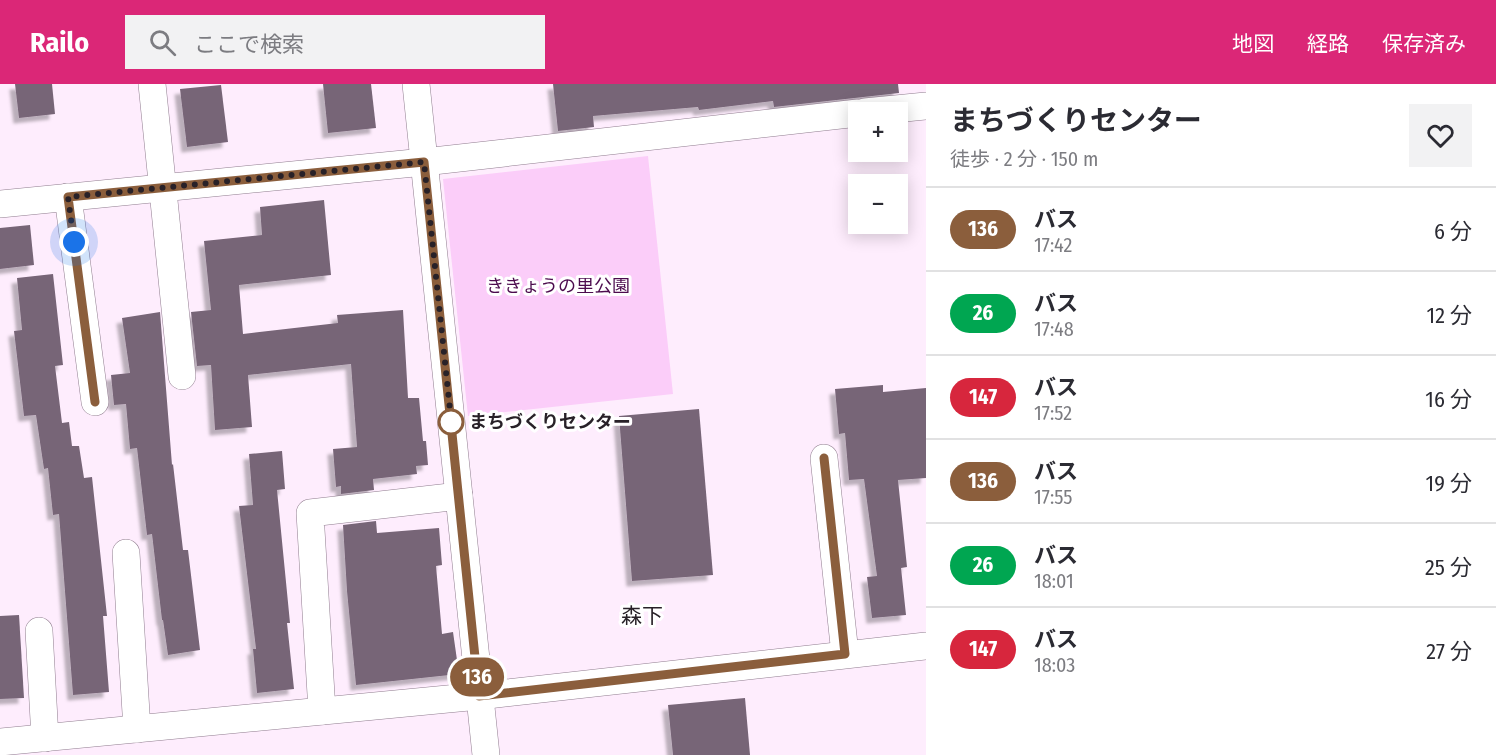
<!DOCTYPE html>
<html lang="ja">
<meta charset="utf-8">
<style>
:root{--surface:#fff;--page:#f2f2f3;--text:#2b2b33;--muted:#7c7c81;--line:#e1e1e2;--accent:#db2777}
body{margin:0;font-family:"Fira Sans Condensed","Noto Sans JP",sans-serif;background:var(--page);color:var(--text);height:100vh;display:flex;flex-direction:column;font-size:22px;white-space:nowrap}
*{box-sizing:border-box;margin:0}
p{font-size:20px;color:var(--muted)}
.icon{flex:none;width:33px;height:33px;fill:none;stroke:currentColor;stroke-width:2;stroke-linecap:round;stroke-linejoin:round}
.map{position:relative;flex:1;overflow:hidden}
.side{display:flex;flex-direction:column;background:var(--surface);width:570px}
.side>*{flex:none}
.badge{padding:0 12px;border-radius:20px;font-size:21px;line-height:39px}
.fabs{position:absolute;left:848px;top:18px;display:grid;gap:12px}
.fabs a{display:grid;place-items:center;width:60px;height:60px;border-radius:0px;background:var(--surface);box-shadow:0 3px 15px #0003;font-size:30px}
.you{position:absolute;width:30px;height:30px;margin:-15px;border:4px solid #fff;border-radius:50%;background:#1a73e8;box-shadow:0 0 0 9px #1a73e833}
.map>.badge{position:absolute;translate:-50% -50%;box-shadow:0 0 0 3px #fff}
.round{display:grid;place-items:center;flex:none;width:63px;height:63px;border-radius:0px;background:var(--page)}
.headline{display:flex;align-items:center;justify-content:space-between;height:102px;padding:0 24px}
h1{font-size:28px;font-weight:700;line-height:45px}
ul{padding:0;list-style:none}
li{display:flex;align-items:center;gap:18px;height:84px;padding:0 24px;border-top:2px solid var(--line)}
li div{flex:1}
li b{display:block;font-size:22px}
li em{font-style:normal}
li .badge{min-width:66px;font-weight:700;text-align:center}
header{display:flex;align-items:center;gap:36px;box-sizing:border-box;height:84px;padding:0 30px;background:var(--accent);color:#fff}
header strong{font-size:28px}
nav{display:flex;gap:33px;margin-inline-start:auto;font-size:21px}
.search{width:420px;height:54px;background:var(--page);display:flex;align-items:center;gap:15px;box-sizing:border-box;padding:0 21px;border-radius:0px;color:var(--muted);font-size:22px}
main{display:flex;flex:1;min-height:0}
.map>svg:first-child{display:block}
.green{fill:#fbcdf9}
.building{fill:#776577;filter:url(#shadow)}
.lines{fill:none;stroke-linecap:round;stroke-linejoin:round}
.minor-casing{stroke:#907d8f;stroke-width:28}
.minor{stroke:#fff;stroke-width:27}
.line-casing{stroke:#fff;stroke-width:14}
.line{stroke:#8b5e3c;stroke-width:9}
.walk{stroke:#282128;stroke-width:6;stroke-dasharray:0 10.8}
.stop-dot{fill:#fff;stroke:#8b5e3c;stroke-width:3}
.labels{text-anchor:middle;stroke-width:6;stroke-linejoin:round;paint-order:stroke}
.park-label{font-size:18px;fill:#4c0b4e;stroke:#fff}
.stop-label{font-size:18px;font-weight:bold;fill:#282128;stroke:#fff;text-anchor:start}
.quarter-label{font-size:21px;fill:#282128;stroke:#fff}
</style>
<header>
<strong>Railo</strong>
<div class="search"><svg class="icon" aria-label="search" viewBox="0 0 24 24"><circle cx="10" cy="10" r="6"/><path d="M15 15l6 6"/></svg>ここで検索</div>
<nav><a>地図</a><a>経路</a><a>保存済み</a></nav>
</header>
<main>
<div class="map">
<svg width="926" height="671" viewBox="0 0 926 671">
<defs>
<filter id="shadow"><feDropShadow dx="-5.5" dy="5.5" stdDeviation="1.5" flood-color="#0004"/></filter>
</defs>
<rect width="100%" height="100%" fill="#feedfd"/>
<path class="green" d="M648,72L673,310L468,332L443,95Z"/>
<g class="building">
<path d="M15,0H52L55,30L19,34Z"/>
<path d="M323,0H371L376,44L328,49Z"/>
<path d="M553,0H898L899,9L774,23L773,17L699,26L698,23L593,32L594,43L558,47Z"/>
<path d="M221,1L228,58L187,63L180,5Z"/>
<path d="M324,116L331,191L239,201L243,250L338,239L337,231L403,226L408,314H419L423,357H426L428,381L416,382L417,390L373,395L374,406L341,410V402L336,403L333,365L357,363L351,280L248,291L252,343L215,346L211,281L197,282L191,228L211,226L204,157L262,151L260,123Z"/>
<path d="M30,141L34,181L0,185V144Z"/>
<path d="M53,190L63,281L55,282L62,339L69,338L72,362H79L84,394L92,393L107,532H103L109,608L73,611L59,430L53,431L48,384L44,385L36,331L24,332L14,247L22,246L17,194Z"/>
<path d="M160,228L172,381L173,380L183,466H188L200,566L168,571L163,536H162L152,450L147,451L137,364L130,365L126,320L114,321L111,291L130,289L122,234Z"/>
<path d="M883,301V308L926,304V394L898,396L907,483L901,484L906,531L872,534L867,493L877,492L864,395L849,396L845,349L839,350L835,305Z"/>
<path d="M699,325L713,491L632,497L619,332Z"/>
<path d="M282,367L285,405L277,406L290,539H287L294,605L257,609L253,565H256L239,422L253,421L249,370Z"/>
<path d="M376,437L377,449L439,444L442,481L436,482L442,550L453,548L459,590L356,601L347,507L343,441Z"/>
<path d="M19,531L24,614L0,615V532Z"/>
<path d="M745,614L750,671H673L668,621Z"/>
</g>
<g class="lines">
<defs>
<g id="minor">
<path d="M152,0L182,292"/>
<path d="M416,0L486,671"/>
<path d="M865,28L926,22"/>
<path d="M68,113L95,318"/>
<path d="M0,120L424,78L858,29"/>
<path d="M824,374L845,570"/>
<path d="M126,469L137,645"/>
<path d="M39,547L45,654"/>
<path d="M322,627L310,429L459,412"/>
<path d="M0,658L479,612L926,562"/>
</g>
</defs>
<use href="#minor" class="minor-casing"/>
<use href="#minor" class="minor"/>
</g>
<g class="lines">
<defs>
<path id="line" d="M95,318L68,113L424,78L479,612L845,570L824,374"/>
</defs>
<use href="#line" class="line-casing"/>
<use href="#line" class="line"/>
<path class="walk" d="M74,158L68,113L424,78L452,345L451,338"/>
</g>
<circle class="stop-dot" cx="451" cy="338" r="12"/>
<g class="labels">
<g class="park-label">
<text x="558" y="208">ききょうの里公園</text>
</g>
<g class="stop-label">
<text x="469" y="344">まちづくりセンター</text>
</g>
<g class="quarter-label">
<text x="642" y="539">森下</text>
</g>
</g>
</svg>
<div class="fabs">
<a>+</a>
<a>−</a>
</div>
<div class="you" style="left:74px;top:158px"></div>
<b class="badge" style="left:477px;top:593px;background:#8b5e3c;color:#fff">136</b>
</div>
<section class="side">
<div class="headline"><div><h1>まちづくりセンター</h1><p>徒歩 · 2 分 · 150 m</p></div><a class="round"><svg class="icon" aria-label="heart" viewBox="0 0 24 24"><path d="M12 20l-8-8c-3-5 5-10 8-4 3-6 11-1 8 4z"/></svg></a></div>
<ul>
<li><span class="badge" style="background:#8b5e3c;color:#fff">136</span><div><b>バス</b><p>17:42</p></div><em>6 分</em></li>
<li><span class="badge" style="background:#00a651;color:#fff">26</span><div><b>バス</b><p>17:48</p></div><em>12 分</em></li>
<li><span class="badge" style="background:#d7263d;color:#fff">147</span><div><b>バス</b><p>17:52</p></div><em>16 分</em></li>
<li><span class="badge" style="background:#8b5e3c;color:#fff">136</span><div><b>バス</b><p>17:55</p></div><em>19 分</em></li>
<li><span class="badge" style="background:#00a651;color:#fff">26</span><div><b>バス</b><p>18:01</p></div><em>25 分</em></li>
<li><span class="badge" style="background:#d7263d;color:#fff">147</span><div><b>バス</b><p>18:03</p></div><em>27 分</em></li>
</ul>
</section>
</main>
